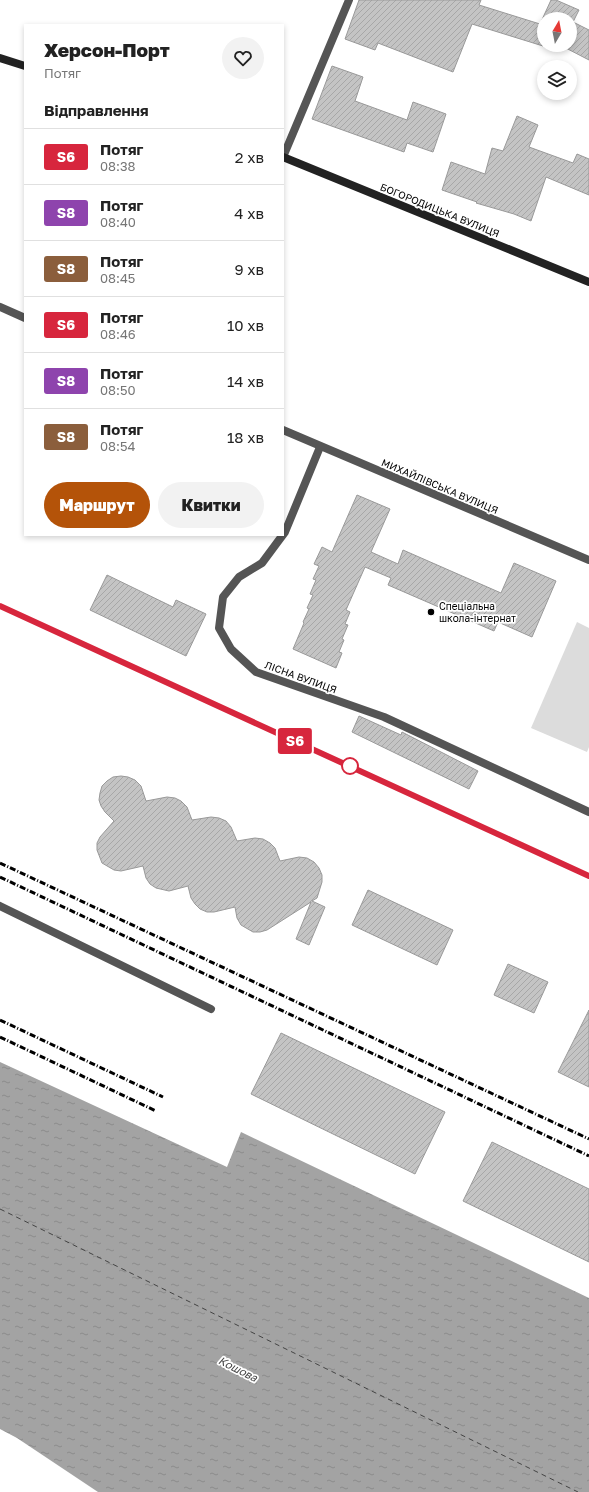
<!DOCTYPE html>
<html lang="uk">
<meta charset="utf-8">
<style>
:root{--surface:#fff;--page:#f2f2f2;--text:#222;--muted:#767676;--line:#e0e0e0;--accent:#b45309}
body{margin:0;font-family:"Golos Text",sans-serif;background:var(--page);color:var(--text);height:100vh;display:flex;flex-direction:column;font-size:15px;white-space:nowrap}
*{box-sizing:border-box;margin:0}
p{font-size:13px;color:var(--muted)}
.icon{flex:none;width:22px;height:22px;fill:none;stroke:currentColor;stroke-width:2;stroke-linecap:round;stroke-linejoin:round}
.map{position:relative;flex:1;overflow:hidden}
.side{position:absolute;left:24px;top:24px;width:260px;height:512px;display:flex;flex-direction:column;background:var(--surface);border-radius:0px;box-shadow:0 2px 6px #0003}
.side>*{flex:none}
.badge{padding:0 8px;border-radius:3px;font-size:14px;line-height:26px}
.needle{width:26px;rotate:10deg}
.tools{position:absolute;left:537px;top:12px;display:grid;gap:8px}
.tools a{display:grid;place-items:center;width:40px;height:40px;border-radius:50%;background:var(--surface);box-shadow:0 2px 6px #0003;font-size:20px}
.map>.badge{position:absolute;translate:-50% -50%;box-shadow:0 0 0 2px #fff}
h2{padding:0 20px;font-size:15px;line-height:36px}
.round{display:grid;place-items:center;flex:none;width:42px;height:42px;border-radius:21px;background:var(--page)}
.overview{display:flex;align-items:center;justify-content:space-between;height:68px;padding:0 20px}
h1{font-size:19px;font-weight:800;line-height:30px}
.primary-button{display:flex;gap:8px;margin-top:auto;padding:8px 20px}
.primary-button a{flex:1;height:46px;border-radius:24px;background:var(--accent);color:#fff;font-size:16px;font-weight:800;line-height:46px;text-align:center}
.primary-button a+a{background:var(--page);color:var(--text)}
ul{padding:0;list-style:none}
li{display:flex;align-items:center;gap:12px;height:56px;padding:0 20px;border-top:1px solid var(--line)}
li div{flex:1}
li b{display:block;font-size:15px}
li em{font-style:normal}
li .badge{min-width:44px;font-weight:700;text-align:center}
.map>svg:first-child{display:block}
.pitch{fill:#dcdcdc}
.water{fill:url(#water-ripples)}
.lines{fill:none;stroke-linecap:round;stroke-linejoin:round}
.ferry{stroke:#444;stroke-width:1;stroke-dasharray:5 4;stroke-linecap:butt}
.building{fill:url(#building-hatch);stroke:#999}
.street{stroke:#555;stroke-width:8}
.secondary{stroke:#222;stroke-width:8}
.rail{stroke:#000;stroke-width:3;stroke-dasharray:6 2 1 2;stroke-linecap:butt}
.line-casing{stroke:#fff;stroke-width:9}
.line{stroke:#d7263d;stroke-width:6}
.poi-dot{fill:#000;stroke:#fff;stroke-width:1.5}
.stop-dot{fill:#fff;stroke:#d7263d;stroke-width:2}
.labels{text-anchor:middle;stroke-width:3.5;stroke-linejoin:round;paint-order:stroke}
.street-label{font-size:10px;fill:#000;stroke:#fff}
.poi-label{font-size:10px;fill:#000;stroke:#fff;text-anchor:start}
.water-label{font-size:11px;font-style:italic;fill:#444;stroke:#fff}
</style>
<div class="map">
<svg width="589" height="1492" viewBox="0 0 589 1492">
<defs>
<pattern id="water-ripples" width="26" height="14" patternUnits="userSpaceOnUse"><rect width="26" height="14" fill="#a3a3a3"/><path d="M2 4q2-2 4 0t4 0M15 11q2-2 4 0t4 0" fill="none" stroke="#8b8b8b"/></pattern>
<pattern id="building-hatch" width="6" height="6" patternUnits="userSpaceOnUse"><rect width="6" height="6" fill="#c4c4c4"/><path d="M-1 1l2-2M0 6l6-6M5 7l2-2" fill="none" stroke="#a7a7a7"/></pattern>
</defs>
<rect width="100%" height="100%" fill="#fff"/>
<path class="pitch" d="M577,622L589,628V747L587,752L531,728Z"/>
<path class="water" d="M0,1062L227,1167L241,1132L589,1298V1492H98L17,1438L0,1429Z"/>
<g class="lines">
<path class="ferry" d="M0,1209L578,1492"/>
</g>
<g class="building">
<path d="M359,0H481L479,5L540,24L551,0H556L579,10L573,22L589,30V60L560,45H570V19H544L543,46L472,24L453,72L378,43L375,50L345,39Z"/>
<path d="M332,66L363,77L355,101L407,120L413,102L446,114L433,152L407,143L404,152L312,119Z"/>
<path d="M517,116L538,125L529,147L573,163L577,154L589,159V195L546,177L531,221L514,214L476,203L477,202L442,190L451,162L485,174L492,148L503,151Z"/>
<path d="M357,495L390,509L371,552L398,564L403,550L501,593L514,563L556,581L532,637L498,622L494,631L388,585L391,578L365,567L346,610L350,612L345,624L348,625L342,639L344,640L339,652L342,653L336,668L293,649L304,623L303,622L309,609L307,608L313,595L310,594L316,580L313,579L319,566L314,564L322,547L332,552Z"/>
<path d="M107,575L173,607L176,600L206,614L186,656L90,610Z"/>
<path d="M359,716L401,735L402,732L478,771L469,789L352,732Z"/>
<path d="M121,776L128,777L135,780L141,786L146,801L167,797L175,798L181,801L187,807L192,820L211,817L219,818L226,821L231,827L237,841L255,838L263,839L270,843L275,848L280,861L299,857L307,858L314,862L319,868L322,875V882L317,898L312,901L325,907L309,945L296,939L311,902L267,930L260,932H253L241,925L237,918L235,907L214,912H207L200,909L195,904L191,898L188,886L169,891L156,888L150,884L146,878L143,866L121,871L114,870L102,863L97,850V843L100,837L114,821L105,812L101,806L99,800L100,793L102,786L107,781L113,777Z"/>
<path d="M368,890L453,930L437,965L352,925Z"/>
<path d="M508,964L548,982L534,1013L494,995Z"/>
<path d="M589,1010V1087L558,1072Z"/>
<path d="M281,1033L445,1112L415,1174L251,1094Z"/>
<path d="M492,1142L589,1189V1262L463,1201Z"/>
</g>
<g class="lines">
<g class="street">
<path d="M283,157L349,0"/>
<path d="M0,307L25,318"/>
<path d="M283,430L589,560"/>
<path d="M320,447L285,532L262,563L239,577L223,597L219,628L231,649L256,672L384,717L589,812"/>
<path d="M0,906L211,1009"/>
</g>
<g class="secondary">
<path d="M0,58L25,66"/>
<path d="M283,157L589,282"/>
</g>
<g class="rail">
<path d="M0,606L589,876"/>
<path d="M0,863L589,1139"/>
<path d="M0,877L589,1156"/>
<path d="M0,1020L163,1097"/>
<path d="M0,1037L156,1111"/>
</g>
</g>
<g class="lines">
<defs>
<path id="line" d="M0,606L589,876"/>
</defs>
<use href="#line" class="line-casing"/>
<use href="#line" class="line"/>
</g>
<circle class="poi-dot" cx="431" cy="612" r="4"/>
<circle class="stop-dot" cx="350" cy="766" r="8"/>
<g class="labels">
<g class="street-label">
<text transform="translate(440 210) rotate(22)" y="4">БОГОРОДИЦЬКА ВУЛИЦЯ</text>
<text transform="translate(440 486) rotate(23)" y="4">МИХАЙЛІВСЬКА ВУЛИЦЯ</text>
<text transform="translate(301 677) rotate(20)" y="4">ЛІСНА ВУЛИЦЯ</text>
</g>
<g class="poi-label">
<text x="439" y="610">Спеціальна<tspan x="439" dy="12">школа-інтернат</tspan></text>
</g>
<g class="water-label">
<text transform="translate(238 1369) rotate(27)" y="4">Кошова</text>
</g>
</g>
</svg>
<div class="tools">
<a><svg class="needle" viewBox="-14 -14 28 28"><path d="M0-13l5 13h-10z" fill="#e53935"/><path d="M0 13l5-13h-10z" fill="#767676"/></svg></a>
<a><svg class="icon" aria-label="layers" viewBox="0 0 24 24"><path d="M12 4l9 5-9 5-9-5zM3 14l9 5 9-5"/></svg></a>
</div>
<b class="badge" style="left:295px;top:741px;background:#d7263d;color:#fff">S6</b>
<section class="side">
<div class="overview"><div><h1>Херсон-Порт</h1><p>Потяг</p></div><a class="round"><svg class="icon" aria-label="heart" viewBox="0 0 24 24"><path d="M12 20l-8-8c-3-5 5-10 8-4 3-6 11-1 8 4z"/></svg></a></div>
<h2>Відправлення</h2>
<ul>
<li><span class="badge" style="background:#d7263d;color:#fff">S6</span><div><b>Потяг</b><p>08:38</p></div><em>2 хв</em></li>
<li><span class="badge" style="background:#8e44ad;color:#fff">S8</span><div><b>Потяг</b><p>08:40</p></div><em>4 хв</em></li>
<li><span class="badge" style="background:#8b5e3c;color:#fff">S8</span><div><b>Потяг</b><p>08:45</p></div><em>9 хв</em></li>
<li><span class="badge" style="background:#d7263d;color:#fff">S6</span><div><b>Потяг</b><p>08:46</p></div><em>10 хв</em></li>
<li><span class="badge" style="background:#8e44ad;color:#fff">S8</span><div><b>Потяг</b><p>08:50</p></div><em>14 хв</em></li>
<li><span class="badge" style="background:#8b5e3c;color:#fff">S8</span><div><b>Потяг</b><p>08:54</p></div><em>18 хв</em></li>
</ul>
<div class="primary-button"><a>Маршрут</a><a>Квитки</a></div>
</section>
</div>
